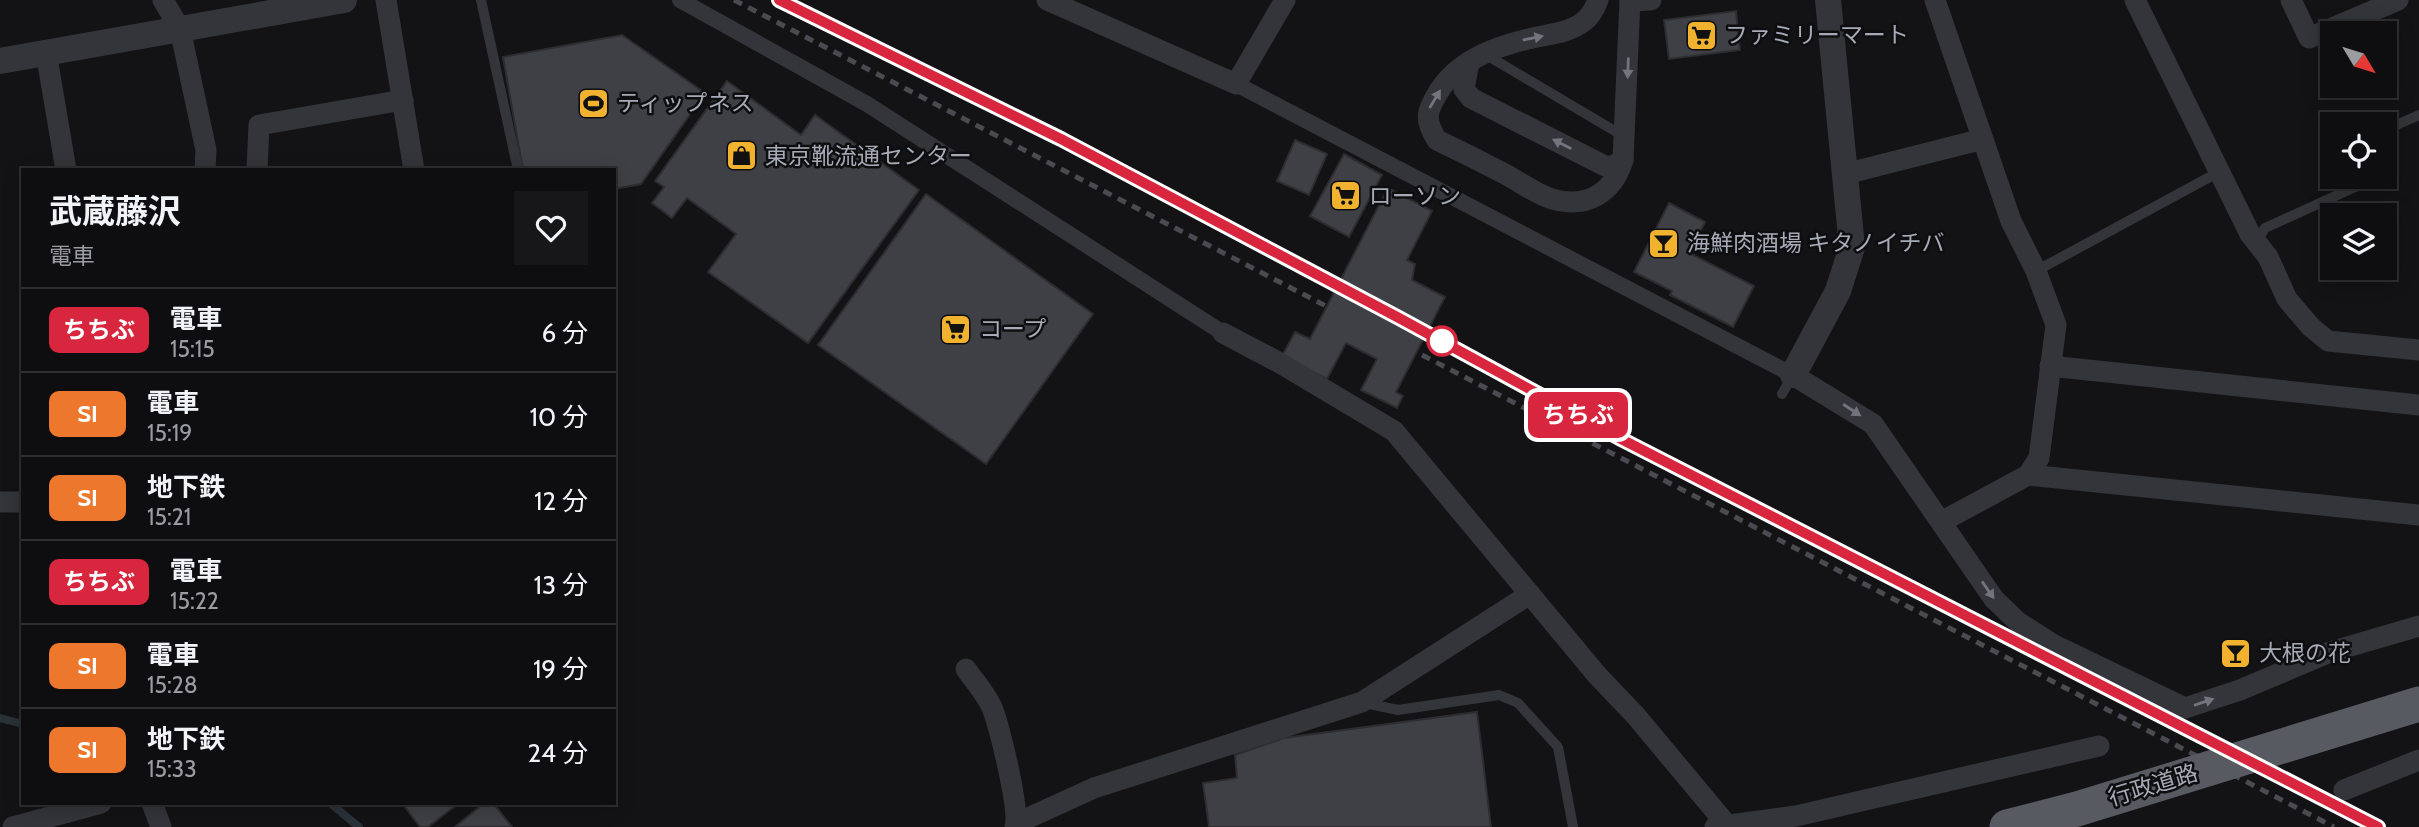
<!DOCTYPE html>
<html lang="ja">
<meta charset="utf-8">
<style>
:root{--surface:#0e0e10;--page:#171719;--text:#f1f3f6;--muted:#9b9c9f;--line:#2e2e30}
body{margin:0;font-family:Cabin,"Noto Sans JP",sans-serif;background:var(--page);color:var(--text);height:100vh;display:flex;flex-direction:column;font-size:26px;white-space:nowrap}
*{box-sizing:border-box;margin:0}
p{font-size:23px;color:var(--muted)}
.icon{flex:none;width:38px;height:38px;fill:none;stroke:currentColor;stroke-width:2;stroke-linecap:round;stroke-linejoin:round}
.map{position:relative;flex:1;overflow:hidden}
.drawer{position:absolute;left:21px;top:168px;width:595px;height:637px;display:flex;flex-direction:column;background:var(--surface);border-radius:0px;box-shadow:0 4px 18px #0003,0 0 0 2px var(--line)}
.drawer>*{flex:none}
.badge{padding:0 14px;border-radius:10px;font-size:24px;line-height:46px}
.needle{width:46px;rotate:128deg}
.fabs{position:absolute;left:2320px;top:21px;display:grid;gap:14px}
.fabs a{display:grid;place-items:center;width:77px;height:77px;border-radius:0px;background:var(--surface);box-shadow:0 4px 18px #0003,0 0 0 2px var(--line);font-size:35px}
.map>.badge{position:absolute;translate:-50% -50%;box-shadow:0 0 0 4px #fff}
.round{display:grid;place-items:center;flex:none;width:74px;height:74px;border-radius:0px;background:var(--page)}
.summary{display:flex;align-items:center;justify-content:space-between;height:119px;padding:0 28px}
h1{font-size:33px;font-weight:700;line-height:52px}
ul{padding:0;list-style:none}
li{display:flex;align-items:center;gap:21px;height:84px;padding:0 28px;border-top:2px solid var(--line)}
li div{flex:1}
li b{display:block;font-size:26px}
li em{font-style:normal}
li .badge{min-width:77px;font-weight:700;text-align:center}
.map>svg:first-child{display:block}
.lines{fill:none;stroke-linecap:round;stroke-linejoin:round}
.stream{stroke:#2a3239;stroke-width:8}
.building{fill:#3f4045;stroke:#2d2d31;stroke-width:2}
.service{stroke:#34353a;stroke-width:10}
.pedestrian{stroke:#34353a;stroke-width:16}
.minor{stroke:#34353a;stroke-width:21}
.tertiary{stroke:#34353a;stroke-width:26}
.rail{stroke:#494b51;stroke-width:5;stroke-dasharray:9 7;stroke-linecap:butt}
.trunk-bridge{stroke:#585a62;stroke-width:35}
.oneway{fill:#72757e}
.line-casing{stroke:#fff;stroke-width:16}
.line{stroke:#d7263d;stroke-width:10}
.stop-dot{fill:#fff;stroke:#d7263d;stroke-width:3.5}
.labels{text-anchor:middle;stroke-width:5;stroke-linejoin:round;paint-order:stroke}
.poi-label{font-size:23px;fill:#a5aab6;stroke:#0e0e10;text-anchor:start}
.street-label{font-size:23px;fill:#a5aab6;stroke:#0e0e10}
</style>
<div class="map">
<svg width="2419" height="827" viewBox="0 0 2419 827">
<rect width="100%" height="100%" fill="#131315"/>
<g class="lines">
<g class="stream">
<path d="M0,718L23,724"/>
<path d="M330,803L359,827"/>
</g>
</g>
<g class="building">
<path d="M1736,11L1740,50L1669,59L1664,20Z"/>
<path d="M622,35L705,93L641,184L614,189V170H523L503,57Z"/>
<path d="M727,81L801,135L815,115L919,190L808,343L708,272L736,234L687,198L672,218L652,203L664,187L655,181Z"/>
<path d="M1295,140L1327,154L1309,195L1277,181Z"/>
<path d="M1344,154L1382,175L1349,237L1310,216Z"/>
<path d="M1388,188L1432,211L1407,260L1415,264L1412,280L1445,297L1396,392L1403,396L1397,408L1361,390L1377,359L1346,343L1327,379L1282,356L1295,332L1310,339Z"/>
<path d="M926,194L1093,314L986,464L818,345Z"/>
<path d="M1669,203L1705,222L1689,253L1754,286L1733,327L1670,295L1672,291L1634,272Z"/>
<path d="M1477,712L1491,827H1209L1203,783L1237,778L1235,755L1284,738Z"/>
<path d="M402,803H459L428,827H420Z"/>
<path d="M484,803H493L512,827H455Z"/>
</g>
<g class="lines">
<g class="service">
<path d="M481,0L518,170"/>
<path d="M1483,53L1625,137"/>
<path d="M2385,130L2419,115"/>
<path d="M2256,242L2265,228L2377,177"/>
<path d="M2036,271L2219,172"/>
<path d="M1782,394L1793,375"/>
<path d="M1365,703L1398,710L1499,695L1518,703L1558,747L1573,827"/>
</g>
<g class="pedestrian">
<path d="M680,0L867,104L1223,333"/>
<path d="M1236,84L1793,375"/>
</g>
<g class="minor">
<path d="M163,0L180,29L206,150L205,170"/>
<path d="M386,0L414,170"/>
<path d="M1047,0L1236,84L1285,0"/>
<path d="M1598,0C1595,8 1590,17 1583,22C1570,32 1552,34 1537,37C1500,45 1460,58 1439,91C1426,112 1424,119 1437,140C1460,151 1482,162 1505,174C1520,182 1536,194 1552,199C1587,209 1613,193 1623,160L1630,0"/>
<path d="M1935,0L2011,221L2036,271L2056,325L2039,458L2028,475L1941,522"/>
<path d="M2135,0L2250,234L2268,257L2287,299L2311,327L2328,341L2419,350"/>
<path d="M2291,0L2309,38L2398,0"/>
<path d="M1630,1L1651,0"/>
<path d="M46,52L66,170"/>
<path d="M1469,62L1464,89L1471,98L1605,166H1613L1623,160"/>
<path d="M257,170L259,125L403,100"/>
<path d="M1845,174L1983,139"/>
<path d="M1223,333L1280,363L1394,431L1597,675L1636,716L1727,825"/>
<path d="M2050,366L2419,405"/>
<path d="M1793,375L1873,424L1994,599L2018,622L2054,645L2185,708L2240,690L2330,652L2419,626"/>
<path d="M2028,475L2419,515"/>
<path d="M0,502H23"/>
<path d="M966,669C974,681 988,696 993,710C1000,730 1020,809 1015,827"/>
<path d="M2344,790L2419,760"/>
<path d="M152,803L161,827"/>
<path d="M1017,823L1094,788L1362,702L1530,594"/>
<path d="M13,827L101,803"/>
<path d="M1715,827L1796,816L2099,746"/>
</g>
<g class="tertiary">
<path d="M0,61L344,0"/>
<path d="M1793,375L1838,291L1852,247L1828,0"/>
</g>
<g class="rail">
<path d="M734,0L1326,306"/>
<path d="M779,0L1061,140L1336,284"/>
<path d="M1430,334L1623,440L2378,827"/>
<path d="M1422,355L2334,827"/>
</g>
<path class="trunk-bridge" d="M2007,827L2077,809L2419,704"/>
</g>
<defs><path id="oneway-solid" d="M-6-.8H1V-3.2L6.5 0L1 3.2V.8H-6Z" transform="scale(1.75)"/></defs>
<g class="oneway">
<use href="#oneway-solid" transform="translate(1533 38) rotate(-11)"/>
<use href="#oneway-solid" transform="translate(1628 68) rotate(92)"/>
<use href="#oneway-solid" transform="translate(1435 99) rotate(-59)"/>
<use href="#oneway-solid" transform="translate(1562 144) rotate(-153)"/>
<use href="#oneway-solid" transform="translate(1852 410) rotate(33)"/>
<use href="#oneway-solid" transform="translate(1988 590) rotate(55)"/>
<use href="#oneway-solid" transform="translate(2204 702) rotate(-19)"/>
</g>
<g class="lines">
<defs>
<path id="line" d="M779,0L1061,139L1399,318L1623,440L2378,827"/>
</defs>
<use href="#line" class="line-casing"/>
<use href="#line" class="line"/>
</g>
<defs>
<symbol id="supermarket-square" viewBox="-11 -11 22 22"><rect x="-9" y="-9" width="18" height="18" rx="4" fill="#f1b32f" stroke="#0e0e10"/><path d="M-6-5.5h2.5l.6 2H6L4.5 2H-2.5L-4.4-4H-6ZM-1.5 3.2a1.3 1.3 0 1 0 .1 0ZM3 3.2a1.3 1.3 0 1 0 .1 0Z" fill="#111"/></symbol>
<symbol id="stadium-square" viewBox="-11 -11 22 22"><rect x="-9" y="-9" width="18" height="18" rx="4" fill="#f1b32f" stroke="#0e0e10"/><path d="M0-5a6.5 5 0 1 0 0 10a6.5 5 0 1 0 0-10ZM-3.5-1.8h7v3.6h-7Z" fill="#111"/></symbol>
<symbol id="shop-square" viewBox="-11 -11 22 22"><rect x="-9" y="-9" width="18" height="18" rx="4" fill="#f1b32f" stroke="#0e0e10"/><path d="M-5-2.5h2.3a2.7 3.5 0 0 1 5.4 0H5L5.5 6h-11ZM-1.5-2.5h3a1.5 2.3 0 0 0-3 0Z" fill="#111"/></symbol>
<symbol id="bar-square" viewBox="-11 -11 22 22"><rect x="-9" y="-9" width="18" height="18" rx="4" fill="#f1b32f" stroke="#0e0e10"/><path d="M-6-5H6L.8 .8V4.5H3.5V6h-7V4.5H-.8V.8Z" fill="#111"/></symbol>
</defs>
<g fill-rule="evenodd">
<use href="#supermarket-square" x="1684" y="18" width="35" height="35"/>
<use href="#stadium-square" x="576" y="86" width="35" height="35"/>
<use href="#shop-square" x="724" y="138" width="35" height="35"/>
<use href="#supermarket-square" x="1328" y="178" width="35" height="35"/>
<use href="#bar-square" x="1646" y="226" width="35" height="35"/>
<use href="#supermarket-square" x="938" y="312" width="35" height="35"/>
<use href="#bar-square" x="2218" y="636" width="35" height="35"/>
</g>
<circle class="stop-dot" cx="1442" cy="341" r="14"/>
<g class="labels">
<g class="poi-label">
<text x="1725" y="43">ファミリーマート</text>
<text x="617" y="111">ティップネス</text>
<text x="765" y="164">東京靴流通センター</text>
<text x="1369" y="204">ローソン</text>
<text x="1687" y="251">海鮮肉酒場 キタノイチバ</text>
<text x="979" y="337">コープ</text>
<text x="2259" y="661">大根の花</text>
</g>
<g class="street-label">
<text transform="translate(2153 785) rotate(-17)" y="8">行政道路</text>
</g>
</g>
</svg>
<div class="fabs">
<a><svg class="needle" viewBox="-14 -14 28 28"><path d="M0-13l5 13h-10z" fill="#e53935"/><path d="M0 13l5-13h-10z" fill="#9b9c9f"/></svg></a>
<a><svg class="icon" aria-label="locate" viewBox="0 0 24 24"><circle cx="12" cy="12" r="6"/><path d="M12 2v4M12 18v4M2 12h4M18 12h4"/></svg></a>
<a><svg class="icon" aria-label="layers" viewBox="0 0 24 24"><path d="M12 4l9 5-9 5-9-5zM3 14l9 5 9-5"/></svg></a>
</div>
<b class="badge" style="left:1578px;top:415px;background:#d7263d;color:#fff">ちちぶ</b>
<section class="drawer">
<div class="summary"><div><h1>武蔵藤沢</h1><p>電車</p></div><a class="round"><svg class="icon" aria-label="heart" viewBox="0 0 24 24"><path d="M12 20l-8-8c-3-5 5-10 8-4 3-6 11-1 8 4z"/></svg></a></div>
<ul>
<li><span class="badge" style="background:#d7263d;color:#fff">ちちぶ</span><div><b>電車</b><p>15:15</p></div><em>6 分</em></li>
<li><span class="badge" style="background:#ed772d;color:#fff">SI</span><div><b>電車</b><p>15:19</p></div><em>10 分</em></li>
<li><span class="badge" style="background:#ed772d;color:#fff">SI</span><div><b>地下鉄</b><p>15:21</p></div><em>12 分</em></li>
<li><span class="badge" style="background:#d7263d;color:#fff">ちちぶ</span><div><b>電車</b><p>15:22</p></div><em>13 分</em></li>
<li><span class="badge" style="background:#ed772d;color:#fff">SI</span><div><b>電車</b><p>15:28</p></div><em>19 分</em></li>
<li><span class="badge" style="background:#ed772d;color:#fff">SI</span><div><b>地下鉄</b><p>15:33</p></div><em>24 分</em></li>
</ul>
</section>
</div>
